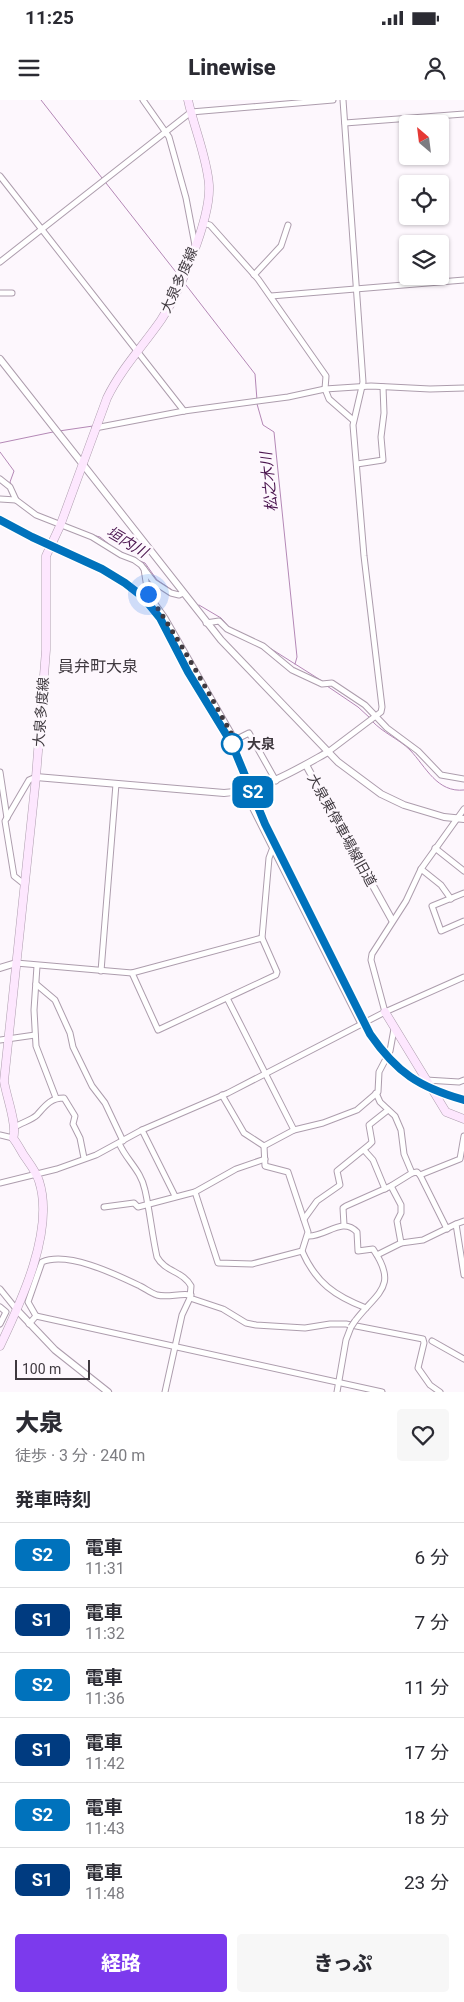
<!DOCTYPE html>
<html lang="ja">
<meta charset="utf-8">
<style>
:root{--surface:#fff;--page:#f7f7f7;--text:#2b2b33;--muted:#7c7c81;--line:#e1e1e2;--accent:#7c3aed}
body{margin:0;font-family:Roboto,"Noto Sans JP",sans-serif;background:var(--page);color:var(--text);height:100vh;display:flex;flex-direction:column;font-size:19px;white-space:nowrap}
*{box-sizing:border-box;margin:0}
p{font-size:16px;color:var(--muted)}
.icon{flex:none;width:28px;height:28px;fill:none;stroke:currentColor;stroke-width:2;stroke-linecap:round;stroke-linejoin:round}
.map{position:relative;height:1292px;overflow:hidden}
.panel{display:flex;flex-direction:column;background:var(--surface);flex:1}
.panel>*{flex:none}
.badge{padding:0 10px;border-radius:8px;font-size:18px;line-height:32px}
.needle{width:32px;rotate:332deg}
.controls{position:absolute;left:399px;top:15px;display:grid;gap:10px}
.controls a{display:grid;place-items:center;width:50px;height:50px;border-radius:5px;background:var(--surface);box-shadow:0 1px 4px #0004;font-size:25px}
.scale{position:absolute;left:15px;bottom:12px;width:75px;box-sizing:border-box;padding-left:5px;border:2px solid #3f393f;border-top:0;font-size:14px;line-height:18px;white-space:nowrap;color:#3f393f;-webkit-text-stroke:4px #fdf7fd;paint-order:stroke}
.you{position:absolute;width:25px;height:25px;margin:-12px;border:4px solid #fff;border-radius:50%;background:#1a73e8;box-shadow:0 0 0 8px #1a73e833}
.map>.badge{position:absolute;translate:-50% -50%;box-shadow:0 0 0 2px #fff}
h2{padding:0 15px;font-size:19px;line-height:45px}
.round{display:grid;place-items:center;flex:none;width:52px;height:52px;border-radius:5px;background:var(--page)}
.headline{display:flex;align-items:center;justify-content:space-between;height:85px;padding:0 15px}
h1{font-size:24px;font-weight:800;line-height:38px}
.primary-button{display:flex;gap:10px;margin-top:auto;padding:10px 15px}
.primary-button a{flex:1;height:58px;border-radius:5px;background:var(--accent);color:#fff;font-size:20px;font-weight:800;line-height:58px;text-align:center}
.primary-button a+a{background:var(--page);color:var(--text)}
ul{padding:0;list-style:none}
li{display:flex;align-items:center;gap:15px;height:65px;padding:0 15px;border-top:1px solid var(--line)}
li div{flex:1}
li b{display:block;font-size:19px}
li em{font-style:normal}
li .badge{min-width:55px;font-weight:700;text-align:center}
.status{display:flex;justify-content:space-between;align-items:center;height:35px;padding:0 25px;background:var(--surface);direction:ltr}
.status svg{height:14px;fill:currentColor}
header{display:flex;justify-content:space-between;align-items:center;height:65px;padding:0 15px;background:var(--surface);font-size:22px;font-weight:800}
.map>svg:first-child{display:block}
.lines{fill:none;stroke-linecap:round;stroke-linejoin:round}
.stream{stroke:#b488b6;stroke-width:1}
.minor-casing{stroke:#ad9dad;stroke-width:7}
.tertiary-casing{stroke:#ad9dad;stroke-width:8}
.secondary-casing{stroke:#ad9dad;stroke-width:9}
.minor{stroke:#fff;stroke-width:5}
.tertiary{stroke:#fff;stroke-width:6}
.secondary{stroke:#fde7fe;stroke-width:8}
.rail-casing{stroke:#787278;stroke-width:3}
.rail{stroke:#fdf7fd;stroke-width:1;stroke-dasharray:4;stroke-linecap:butt}
.minor-bridge-casing{stroke:#ad9dad;stroke-width:7;stroke-linecap:butt}
.minor-bridge{stroke:#fff;stroke-width:5}
.line-casing{stroke:#fff;stroke-width:11}
.line{stroke:#0072bc;stroke-width:8}
.walk{stroke:#3f393f;stroke-width:5;stroke-dasharray:0 9}
.stop-dot{fill:#fff;stroke:#0072bc;stroke-width:2.5}
.labels{text-anchor:middle;stroke-width:5;stroke-linejoin:round;paint-order:stroke}
.street-label{font-size:14px;fill:#3f393f;stroke:#fdf7fd}
.stop-label{font-size:14px;font-weight:bold;fill:#3f393f;stroke:#fdf7fd;text-anchor:start}
.water-label{font-size:15px;font-style:italic;fill:#4a144e;stroke:#fdf7fd}
.quarter-label{font-size:16px;fill:#3f393f;stroke:#fdf7fd}
</style>
<div class="status"><b>11:25</b><svg viewBox="0 0 49 12"><path d="M0 12V9h3v3zM5 12V6h3v6zM10 12V3h3v9zM15 12V0h3v12zM26 1h20v11H26zM47 4h2v5h-2z"/></svg></div>
<header><svg class="icon" aria-label="menu" viewBox="0 0 24 24"><path d="M4 6h16M4 12h16M4 18h16"/></svg>Linewise<svg class="icon" aria-label="person" viewBox="0 0 24 24"><circle cx="12" cy="8" r="4"/><path d="M4 21q1-7 8-7t8 7"/></svg></header>
<div class="map">
<svg width="464" height="1292" viewBox="0 0 464 1292">
<rect width="100%" height="100%" fill="#fdf7fd"/>
<g class="lines">
<g class="stream">
<path d="M41,0L102,78"/>
<path d="M106,83L179,176"/>
<path d="M186,185L255,274L257,300"/>
<path d="M365,284L421,286"/>
<path d="M257,304L263,325L274,332L297,557L295,564"/>
<path d="M59,331L93,326"/>
<path d="M0,343L53,332"/>
<path d="M0,352L14,371L10,382L16,394"/>
<path d="M92,435L100,437L110,445"/>
<path d="M119,451L127,455"/>
<path d="M137,460L145,463L157,480L172,490"/>
<path d="M199,505L221,518L230,528"/>
<path d="M265,545L322,581"/>
<path d="M327,586L358,607L370,618"/>
<path d="M372,621C383,633 399,639 410,650C426,667 437,693 464,690"/>
</g>
<defs>
<g id="minor">
<path d="M143,0L169,37L186,98L195,145"/>
<path d="M345,23L464,14"/>
<path d="M0,76L184,311"/>
<path d="M203,123L210,125L258,179L326,276L325,289L329,299L353,320"/>
<path d="M0,162L191,12L333,0"/>
<path d="M254,175L281,146L288,125"/>
<path d="M0,193H12"/>
<path d="M271,196L464,180"/>
<path d="M95,328L184,311L288,297L325,289L371,286L430,289L464,288"/>
<path d="M357,364L383,360L381,337L384,313L383,287"/>
<path d="M0,379L10,387L16,400L36,415L92,437L121,455L134,460L141,465L154,482L171,493L179,495L183,493"/>
<path d="M0,399L16,400"/>
<path d="M144,469L148,494L165,518L235,640L249,633L276,681"/>
<path d="M206,523L219,521L227,529L263,546L292,570L322,584L332,583L365,605L387,628L418,651L441,675L464,679"/>
<path d="M328,652L381,612L382,607L364,456L353,325L363,282L343,0"/>
<path d="M0,672L7,718"/>
<path d="M244,691L361,924"/>
<path d="M435,748L464,771"/>
<path d="M421,769L441,785L451,799"/>
<path d="M24,784L14,776L5,721L29,680L36,677"/>
<path d="M464,793L432,806L441,831L464,821"/>
<path d="M16,863L132,873L262,838"/>
<path d="M37,866L34,910L36,946L56,998"/>
<path d="M101,871L116,684"/>
<path d="M132,873L158,930L276,875L277,872L262,838L269,758L272,750"/>
<path d="M36,884L55,900L70,933L73,947L92,986L105,1003L123,1041"/>
<path d="M227,898L294,1030"/>
<path d="M385,912L371,860L372,854L406,801L421,769L464,709"/>
<path d="M0,940L35,935"/>
<path d="M426,980L459,982L464,980"/>
<path d="M222,995L244,1033L264,1046"/>
<path d="M15,1027C21,1023 32,1020 37,1015C45,1006 50,998 64,998L75,1016L73,1024L80,1038L84,1058"/>
<path d="M142,1030L175,1096"/>
<path d="M0,1035L13,1038"/>
<path d="M119,1043C126,1060 141,1070 145,1090C150,1112 152,1135 157,1157C165,1172 183,1171 191,1186L190,1198L182,1215L165,1292"/>
<path d="M264,1046L294,1030L323,1023L357,1010L378,992L379,972L390,951L394,929"/>
<path d="M364,1050L373,1060L385,1089"/>
<path d="M412,1073L417,1072L420,1075L447,1129"/>
<path d="M420,1075L460,1059L464,1036"/>
<path d="M0,1083L57,1069L96,1055L142,1030L228,993L385,912L464,877"/>
<path d="M195,1092L218,1163L252,1164L302,1151L308,1132L288,1072L265,1066L264,1046"/>
<path d="M104,1107L134,1103L138,1107L195,1092L236,1069L265,1059"/>
<path d="M304,1119L317,1101L340,1085L337,1071L369,1045L372,1042L369,1025L388,1010"/>
<path d="M464,1121L456,1124L464,1175"/>
<path d="M344,1125L343,1108L346,1106L391,1086L412,1073L404,1054L401,1030L395,1016L380,1002L376,993"/>
<path d="M308,1136C326,1137 342,1116 357,1132L358,1151L373,1149C399,1187 377,1192 355,1221"/>
<path d="M401,1143L423,1140L456,1124"/>
<path d="M302,1151C316,1183 335,1196 366,1208"/>
<path d="M377,1155L401,1143L397,1121L401,1113V1105L391,1086"/>
<path d="M0,1189L17,1210"/>
<path d="M190,1198L223,1209L246,1223L256,1225L305,1228L330,1224H346L423,1239L424,1243L418,1268L430,1285L440,1292"/>
<path d="M0,1207L6,1212L0,1224"/>
<path d="M36,1216L382,1292"/>
<path d="M29,1224L36,1216L28,1202L42,1162C68,1151 115,1174 140,1186C146,1189 151,1193 157,1195C168,1198 179,1193 191,1195"/>
<path d="M432,1241L464,1259"/>
<path d="M337,1292L346,1240L351,1227"/>
</g>
<g id="tertiary">
<path d="M0,259L221,540L338,662L381,694L404,705L444,717L464,719"/>
<path d="M306,665L392,820"/>
<path d="M36,677L224,693C264,690 294,671 328,652"/>
<path d="M0,868L16,863"/>
<path d="M17,1210L55,1250L108,1292"/>
</g>
<g id="secondary">
<path d="M385,912L446,1012L464,1019"/>
<path d="M0,1246C21,1202 55,1130 39,1081C36,1071 29,1063 23,1054C20,1049 17,1043 13,1038C18,1026 6,996 4,981L36,677L46,550V456L60,426L107,298C121,269 143,246 161,220C180,191 211,119 209,85C207,57 194,28 188,0"/>
</g>
</defs>
<use href="#minor" class="minor-casing"/>
<use href="#tertiary" class="tertiary-casing"/>
<use href="#secondary" class="secondary-casing"/>
<use href="#minor" class="minor"/>
<use href="#tertiary" class="tertiary"/>
<use href="#secondary" class="secondary"/>
<defs>
<path id="rail" d="M0,420L102,469L125,483L143,497L160,518L188,572L232,644L265,724L370,934C397,973 419,987 464,1000"/>
</defs>
<use href="#rail" class="rail-casing"/>
<use href="#rail" class="rail"/>
<defs>
<path id="minor-bridge" d="M351,1227L355,1221"/>
</defs>
<use href="#minor-bridge" class="minor-bridge-casing"/>
<use href="#minor-bridge" class="minor-bridge"/>
</g>
<g class="lines">
<defs>
<path id="line" d="M0,420L32,437L102,469L125,483L143,497L160,518L188,572L232,644L265,724L370,934C397,973 419,987 464,1000"/>
</defs>
<use href="#line" class="line-casing"/>
<use href="#line" class="line"/>
<path class="walk" d="M148,494C180,540 208,592 235,640L232,644"/>
</g>
<circle class="stop-dot" cx="232" cy="644" r="10"/>
<g class="labels">
<g class="street-label">
<text transform="translate(179 180) rotate(-66)" y="5">大泉多度線</text>
<text transform="translate(41 612) rotate(-86)" y="5">大泉多度線</text>
<text transform="translate(342 730) rotate(61)" y="5">大泉東停車場線旧道</text>
</g>
<g class="stop-label">
<text x="247" y="649">大泉</text>
</g>
<g class="water-label">
<text transform="translate(269 382) rotate(-96)" y="5">松之木川</text>
<text transform="translate(127 442) rotate(31)" y="5">垣内川</text>
</g>
<g class="quarter-label">
<text x="98" y="572">員弁町大泉</text>
</g>
</g>
</svg>
<div class="controls">
<a><svg class="needle" viewBox="-14 -14 28 28"><path d="M0-13l5 13h-10z" fill="#e53935"/><path d="M0 13l5-13h-10z" fill="#7c7c81"/></svg></a>
<a><svg class="icon" aria-label="locate" viewBox="0 0 24 24"><circle cx="12" cy="12" r="6"/><path d="M12 2v4M12 18v4M2 12h4M18 12h4"/></svg></a>
<a><svg class="icon" aria-label="layers" viewBox="0 0 24 24"><path d="M12 4l9 5-9 5-9-5zM3 14l9 5 9-5"/></svg></a>
</div>
<div class="scale">100 m</div>
<div class="you" style="left:148px;top:494px"></div>
<b class="badge" style="left:253px;top:692px;background:#0072bc;color:#fff">S2</b>
</div>
<section class="panel">
<div class="headline"><div><h1>大泉</h1><p>徒歩 · 3 分 · 240 m</p></div><a class="round"><svg class="icon" aria-label="heart" viewBox="0 0 24 24"><path d="M12 20l-8-8c-3-5 5-10 8-4 3-6 11-1 8 4z"/></svg></a></div>
<h2>発車時刻</h2>
<ul>
<li><span class="badge" style="background:#0072bc;color:#fff">S2</span><div><b>電車</b><p>11:31</p></div><em>6 分</em></li>
<li><span class="badge" style="background:#003b80;color:#fff">S1</span><div><b>電車</b><p>11:32</p></div><em>7 分</em></li>
<li><span class="badge" style="background:#0072bc;color:#fff">S2</span><div><b>電車</b><p>11:36</p></div><em>11 分</em></li>
<li><span class="badge" style="background:#003b80;color:#fff">S1</span><div><b>電車</b><p>11:42</p></div><em>17 分</em></li>
<li><span class="badge" style="background:#0072bc;color:#fff">S2</span><div><b>電車</b><p>11:43</p></div><em>18 分</em></li>
<li><span class="badge" style="background:#003b80;color:#fff">S1</span><div><b>電車</b><p>11:48</p></div><em>23 分</em></li>
</ul>
<div class="primary-button"><a>経路</a><a>きっぷ</a></div>
</section>
